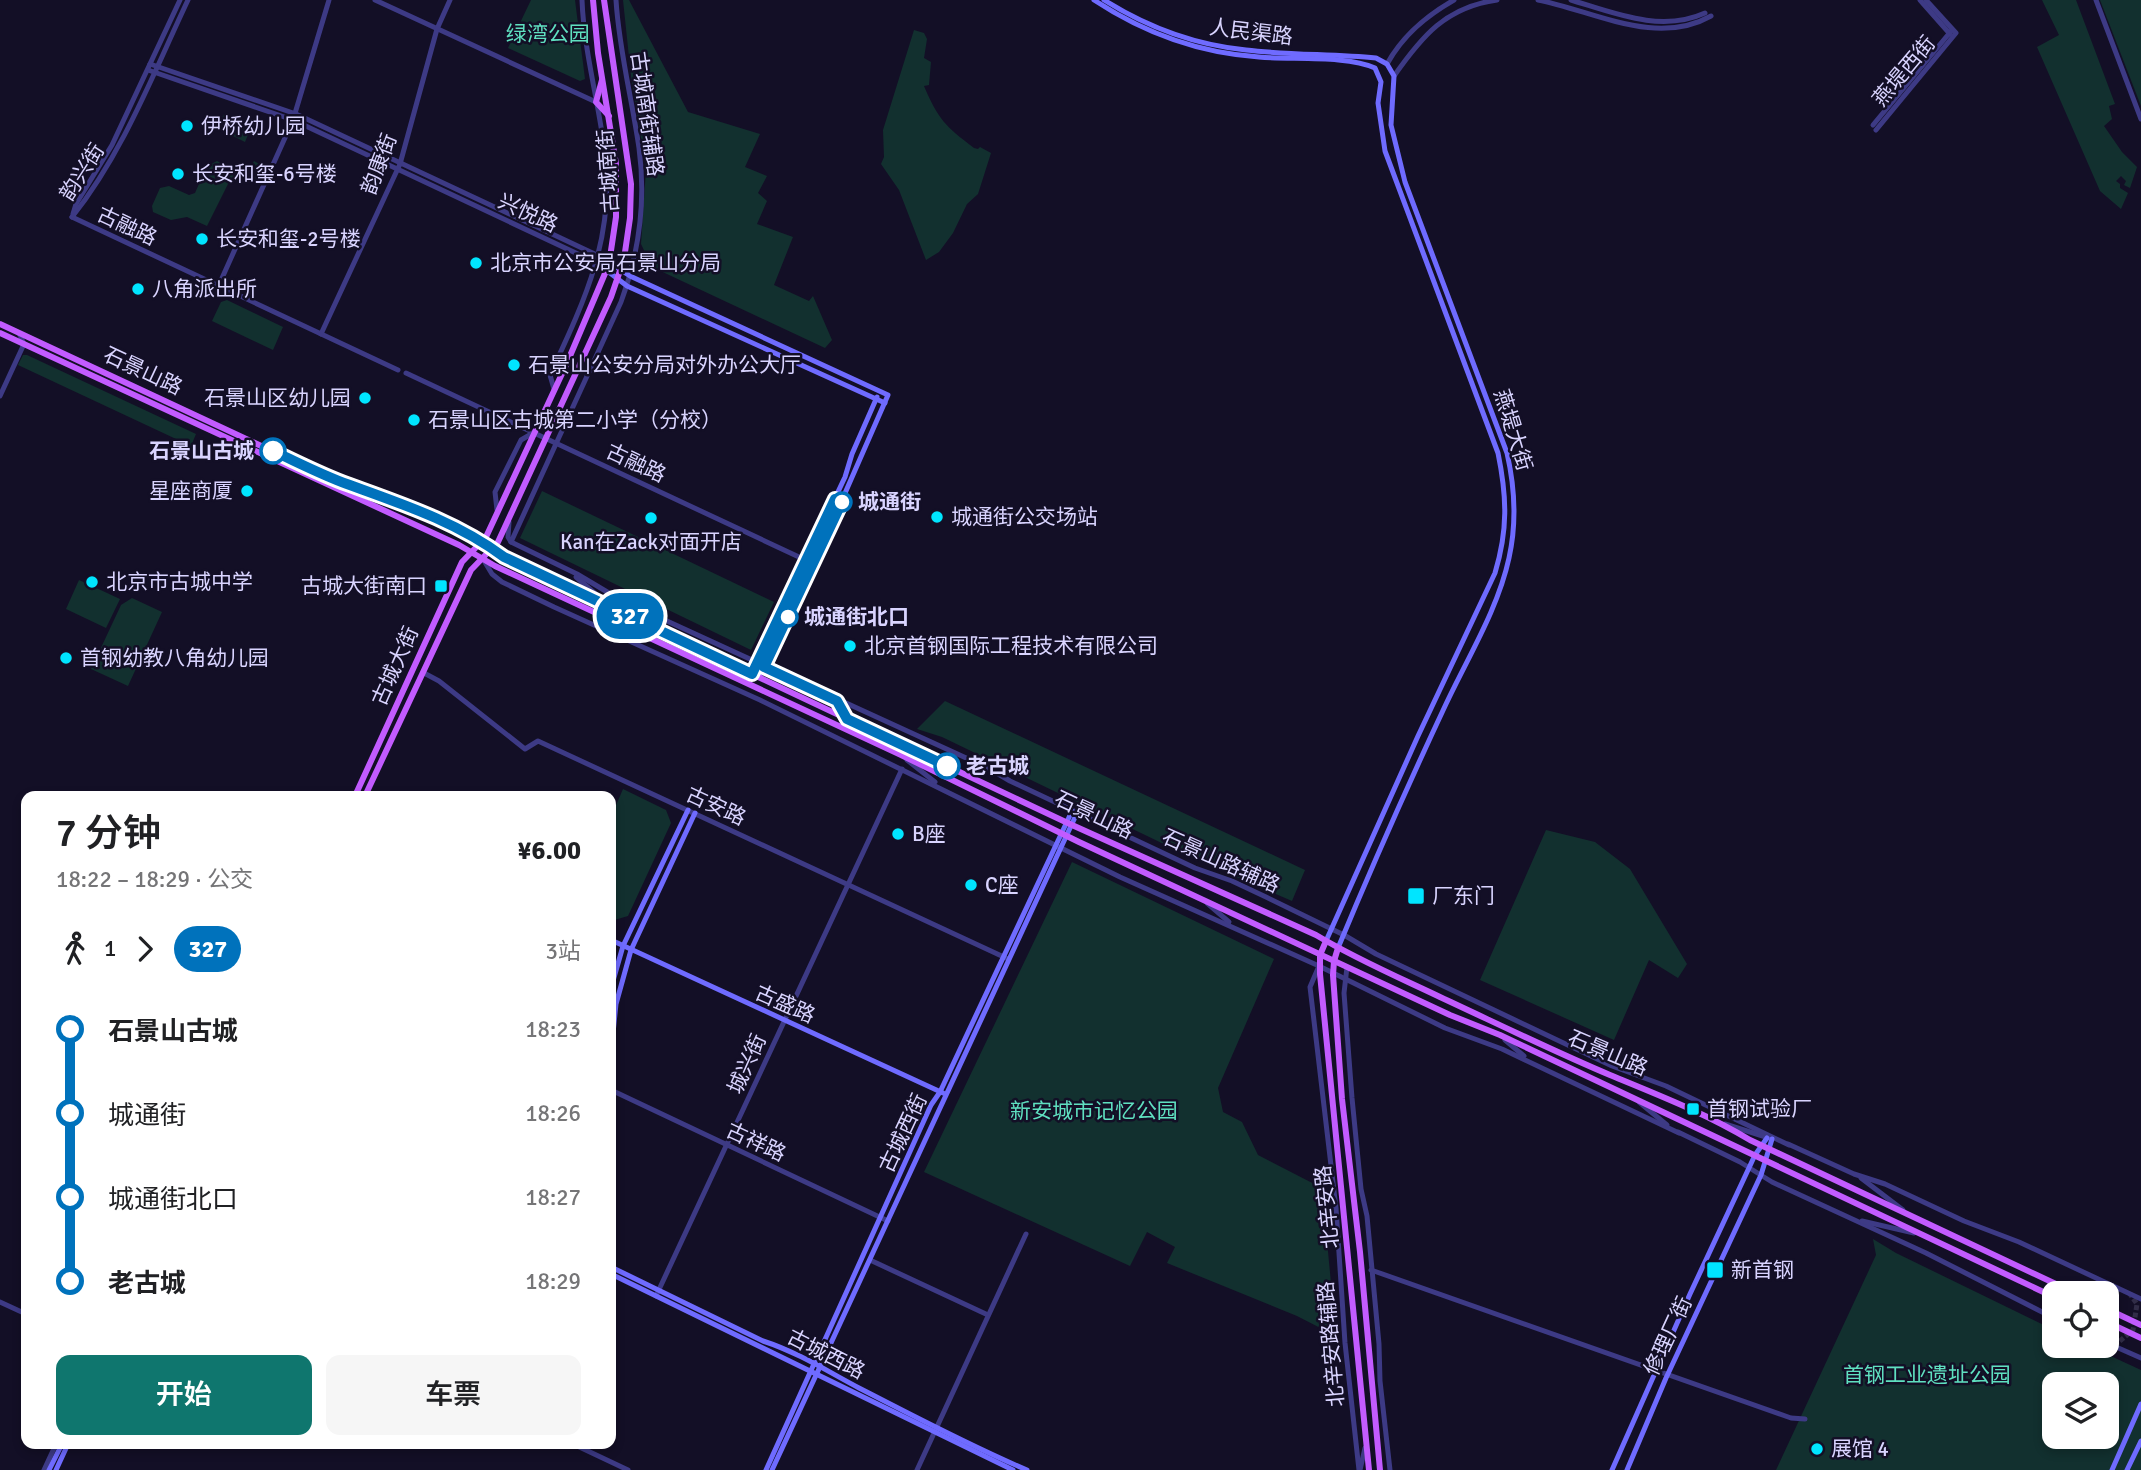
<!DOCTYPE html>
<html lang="zh">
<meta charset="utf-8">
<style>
:root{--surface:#fff;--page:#f6f6f6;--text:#202124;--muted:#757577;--accent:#0f766e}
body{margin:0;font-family:Signika,"Noto Sans SC",sans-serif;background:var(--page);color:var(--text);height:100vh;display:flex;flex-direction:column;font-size:26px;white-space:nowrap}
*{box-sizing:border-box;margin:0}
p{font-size:23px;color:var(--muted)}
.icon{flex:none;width:38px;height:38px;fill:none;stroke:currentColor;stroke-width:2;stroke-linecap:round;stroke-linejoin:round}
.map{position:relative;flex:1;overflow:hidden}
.sheet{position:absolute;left:21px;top:791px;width:595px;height:658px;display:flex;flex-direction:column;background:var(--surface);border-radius:14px;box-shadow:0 4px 10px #0003}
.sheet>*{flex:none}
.badge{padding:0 14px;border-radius:23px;font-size:24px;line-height:46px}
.fabs{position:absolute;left:2042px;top:1281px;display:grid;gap:14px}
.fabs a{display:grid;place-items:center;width:77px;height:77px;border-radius:14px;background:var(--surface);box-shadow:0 4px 10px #0003;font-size:35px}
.map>.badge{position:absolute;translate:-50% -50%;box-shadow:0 0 0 4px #fff}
.legs{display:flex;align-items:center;gap:10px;height:77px;padding:0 35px;font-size:23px}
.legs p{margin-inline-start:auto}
.summary{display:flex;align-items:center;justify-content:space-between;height:119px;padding:0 35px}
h1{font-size:38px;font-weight:600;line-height:52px}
.action{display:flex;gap:14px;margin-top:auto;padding:14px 35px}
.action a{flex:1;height:80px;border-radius:14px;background:var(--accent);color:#fff;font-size:28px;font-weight:600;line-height:80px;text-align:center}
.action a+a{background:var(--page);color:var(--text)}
ul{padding:0 35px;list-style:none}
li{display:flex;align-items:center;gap:24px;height:84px;font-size:26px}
li i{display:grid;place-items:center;width:10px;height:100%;margin:0 9px;background:currentColor}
li i::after{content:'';width:18px;height:18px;margin:-9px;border:5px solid;border-radius:50%;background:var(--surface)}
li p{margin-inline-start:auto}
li:first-child i{background:linear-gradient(#0000 50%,currentColor 0)}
li:last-child i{background:linear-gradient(currentColor 50%,#0000 0)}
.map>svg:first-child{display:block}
.green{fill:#12302f;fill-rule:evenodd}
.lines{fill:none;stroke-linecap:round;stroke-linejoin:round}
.tertiary-tunnel{stroke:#312d47;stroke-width:5;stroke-dasharray:5 2.5;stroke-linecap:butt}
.tertiary{stroke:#3d3a85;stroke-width:5}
.secondary{stroke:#6f6bff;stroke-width:5}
.primary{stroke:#c25bff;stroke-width:6}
.line-1-casing{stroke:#fff;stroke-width:16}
.line-1{stroke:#0072bc;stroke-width:10}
.poi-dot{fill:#00e5ff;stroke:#130f26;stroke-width:2.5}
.stop-1-dot{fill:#fff;stroke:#0072bc;stroke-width:3.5}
.labels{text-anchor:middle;stroke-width:5;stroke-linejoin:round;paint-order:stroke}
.street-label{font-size:21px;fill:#d9d4ff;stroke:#130f26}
.park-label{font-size:21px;fill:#5fe0c0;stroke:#130f26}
.poi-label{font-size:21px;fill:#d9d4ff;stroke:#130f26;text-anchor:start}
.stop-label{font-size:21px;font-weight:bold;fill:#d9d4ff;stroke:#130f26;text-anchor:start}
</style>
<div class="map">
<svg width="2141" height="1470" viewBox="0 0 2141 1470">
<rect width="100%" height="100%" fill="#130f26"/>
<g class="green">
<path d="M531,0H575L585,79L580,81L508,48Z"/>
<path d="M623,0H629L688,112L760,134L745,167L767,176L758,193L767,201L757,224L793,237L774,285L809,301L813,296L832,340L825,348L652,267L641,244L646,169L631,76Z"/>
<path d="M2042,0H2076L2115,104L2109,106L2112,119L2104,126L2122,152L2137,167L2130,188L2124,185L2126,181L2121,176L2116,181L2120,184V188L2128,193L2121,209L2100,191L2037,47L2059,35Z"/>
<path d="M2100,0H2141V106Z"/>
<path d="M914,30L924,33L927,39L924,58L931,62L929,85L924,86C938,119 945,126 974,148L978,149L980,147L991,153L978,194L967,204L953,233L939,252L926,260L899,190L881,164L884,157L883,130Z"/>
<path d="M224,114L252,125L245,142L217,128Z"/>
<path d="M217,161L240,173L236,182L230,180L207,226L187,217L171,220L153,212L152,206L160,188L169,186L189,195L195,193L207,166Z"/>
<path d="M254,161L263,166L256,183L246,178Z"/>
<path d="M227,300L283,327L273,350L212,321L221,302Z"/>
<path d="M23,355H27L196,434L191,446L18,365Z"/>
<path d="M542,491L774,602L751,650L520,538Z"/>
<path d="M79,580L120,599L106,628L66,609Z"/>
<path d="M132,598L162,612L128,686L91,669L121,605Z"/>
<path d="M945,701L1305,870L1292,901L1199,861L942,737L917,729Z"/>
<path d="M623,789L666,810L671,823L628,916L611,921V817Z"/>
<path d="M1546,830L1595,842L1630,869L1687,964L1678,978L1649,960L1614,1040L1480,980Z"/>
<path d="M1072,862L1274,959L1218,1088L1223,1112L1242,1122L1258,1155L1322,1188L1336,1336L1297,1316L1167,1263L1175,1247L1147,1232L1130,1266L924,1172Z"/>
<path d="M1873,1239L1896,1253L2054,1330V1346H2089L2141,1370V1470H1776L1876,1255ZM2054,1384H2107V1437H2054Z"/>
</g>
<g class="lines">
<path class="tertiary-tunnel" d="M2114,1346L2133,1330L2137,1304L2130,1294"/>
<g class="tertiary">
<path d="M375,0L596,102"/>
<path d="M1538,0C1594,11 1656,47 1711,16"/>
<path d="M1571,0C1614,13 1661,33 1705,13"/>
<path d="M1920,0L1950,34"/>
<path d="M2096,0L2141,119"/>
<path d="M150,64L296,114L599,256"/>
<path d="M1387,64C1403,35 1426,16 1454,0"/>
<path d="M148,70L293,120L597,263"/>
<path d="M1394,76C1422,36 1446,7 1497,0"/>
<path d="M1873,125L1952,30"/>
<path d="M1876,130L1956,33L1926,0"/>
<path d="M73,214L76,204L112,145L180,0"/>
<path d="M72,217L398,370"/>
<path d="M72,217C123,153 153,74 188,0"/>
<path d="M218,287L293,120L329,0"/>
<path d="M321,334L400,164L437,29L450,0"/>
<path d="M406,373L814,564"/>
<path d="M554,389L550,375C584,302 615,238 605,154C599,103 584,52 582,0"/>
<path d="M0,396L24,344L19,333"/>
<path d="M497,510L495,492L521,440L533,433"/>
<path d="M509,522L508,537L511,542L577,574L619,599L988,768L1010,781L1195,868L1232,881L1266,897L1344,935L1376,954L1612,1066L1666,1086L1789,1145"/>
<path d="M511,542L621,302C639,253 646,200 639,148C632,99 619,50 616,0"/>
<path d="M483,559L492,574L502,582L554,607L760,700L1120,877L1319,966L1445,1028L1502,1049L1679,1133"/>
<path d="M576,577L606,603"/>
<path d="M424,673L439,681L525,749L538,741L1006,958"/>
<path d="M907,760L935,782"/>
<path d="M1207,903L1229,922"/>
<path d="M1319,966L1310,987L1336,1208L1345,1343L1359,1470"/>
<path d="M1347,967L1344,993L1352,1098L1361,1189L1367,1216L1379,1344L1380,1381L1390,1470"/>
<path d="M1505,1040L1524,1056"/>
<path d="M611,1090L888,1221"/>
<path d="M1639,1102L1667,1125"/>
<path d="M1725,1124L1769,1138"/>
<path d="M1678,1132L1740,1162L1772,1182L1926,1253L2054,1318"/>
<path d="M1788,1144L1854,1174L1885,1184L1964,1221L2019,1242L2141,1299"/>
<path d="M1861,1178L1903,1210"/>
<path d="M1862,1221L1914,1233"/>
<path d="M870,1260L988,1315"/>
<path d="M1371,1270L1791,1418L1805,1419"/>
<path d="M656,1296L902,769"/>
<path d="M0,1302L26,1314"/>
<path d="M2107,1343L2141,1358"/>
<path d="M573,1444L628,1470"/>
<path d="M44,1470L56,1444"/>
<path d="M917,1470L1026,1234"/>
<path d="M1360,1470L1365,1448"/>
</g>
<g class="secondary">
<path d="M1094,0C1144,33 1198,53 1259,57C1291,60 1347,55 1375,68L1381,82L1378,103L1385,151L1498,453C1507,497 1508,530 1495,573L1418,736L1326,941"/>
<path d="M1104,0C1147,27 1195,45 1246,50C1289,55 1333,54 1376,58L1387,64L1394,76L1391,125L1405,182L1507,453C1515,488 1517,522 1509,558C1498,609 1468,657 1446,704C1408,785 1372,866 1338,948"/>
<path d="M599,256L630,276L888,395L814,564L759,677"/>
<path d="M597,263L627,286L885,403"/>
<path d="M752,674L845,477L852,454L877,397"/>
<path d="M611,940L943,1093"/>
<path d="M611,988L623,946L688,810"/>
<path d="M611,1053L616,1004L631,950L695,813"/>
<path d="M611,1267L763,1341C797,1352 827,1371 859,1388C914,1416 970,1446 1027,1470"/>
<path d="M611,1274L1013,1470"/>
<path d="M49,1470L62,1444"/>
<path d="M56,1470L68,1444"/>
<path d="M766,1470L931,1105L940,1092L1072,811"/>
<path d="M772,1470L1077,813"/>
<path d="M1612,1470L1690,1294L1755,1155L1767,1138"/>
<path d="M1627,1470L1666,1378L1761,1175L1772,1139"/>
<path d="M2112,1470L2141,1404"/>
<path d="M2127,1470L2141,1441"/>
</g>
<g class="primary">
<path d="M602,80L596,102L609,116"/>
<path d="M0,324L332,479L403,503L472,535L504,557L1072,825L1316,935C1356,959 1398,977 1440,997C1496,1023 1553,1051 1610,1075C1658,1095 1705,1113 1750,1140L2075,1293"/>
<path d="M0,333L459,545L495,566L899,754L1079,842L1450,1015L1500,1035L2054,1297"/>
<path d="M837,701L846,717"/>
<path d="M355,796L462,562L486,537L567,363L609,264L616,217V164L598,53L593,0"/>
<path d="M365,796L471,570L498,542L611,297L624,259L630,218L631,184L604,0"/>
<path d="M1326,941L1320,955V974L1369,1470"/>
<path d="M1338,948L1334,961L1333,975L1342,1099L1360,1252L1380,1470"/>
<path d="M2107,1309L2141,1325"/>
<path d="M2107,1322L2141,1338"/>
</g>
</g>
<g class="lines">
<defs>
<path id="line-1" d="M273,451C297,462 322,475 347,484C402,504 457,522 504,557L752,674L835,499L842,502L764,667L837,701L847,719L947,766"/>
</defs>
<use href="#line-1" class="line-1-casing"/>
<use href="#line-1" class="line-1"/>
</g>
<g class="poi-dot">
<circle cx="187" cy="126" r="7"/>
<circle cx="178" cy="174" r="7"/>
<circle cx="202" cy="239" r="7"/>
<circle cx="476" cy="263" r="7"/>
<circle cx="138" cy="289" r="7"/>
<circle cx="514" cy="365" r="7"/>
<circle cx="365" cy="398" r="7"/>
<circle cx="414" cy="420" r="7"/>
<circle cx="247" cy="491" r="7"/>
<circle cx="937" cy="517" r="7"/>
<circle cx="651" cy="518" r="7"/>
<circle cx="92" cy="582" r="7"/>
<rect x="434" y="579" width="14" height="14" rx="3.5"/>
<circle cx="850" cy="646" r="7"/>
<circle cx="66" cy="658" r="7"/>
<circle cx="898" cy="834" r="7"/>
<circle cx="971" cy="885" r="7"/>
<rect x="1407" y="887" width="18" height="18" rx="3.5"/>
<rect x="1686" y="1102" width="14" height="14" rx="3.5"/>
<rect x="1706" y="1261" width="18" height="18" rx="3.5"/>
<circle cx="1817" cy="1449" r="7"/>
</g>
<g class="stop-1-dot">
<circle cx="273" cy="451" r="12"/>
<circle cx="842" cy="502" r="9"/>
<circle cx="788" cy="617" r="9"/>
<circle cx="947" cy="766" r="12"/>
</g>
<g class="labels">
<g class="street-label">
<text transform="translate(1251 32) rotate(7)" y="7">人民渠路</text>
<text transform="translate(1904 71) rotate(-50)" y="7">燕堤西街</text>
<text transform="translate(647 114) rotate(82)" y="7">古城南街辅路</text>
<text transform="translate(379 164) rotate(-69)" y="7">韵康街</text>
<text transform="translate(608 171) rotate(-94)" y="7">古城南街</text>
<text transform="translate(82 172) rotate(-57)" y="7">韵兴街</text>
<text transform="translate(528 213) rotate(25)" y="7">兴悦路</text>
<text transform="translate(127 226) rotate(25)" y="7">古融路</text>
<text transform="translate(143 371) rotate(25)" y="7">石景山路</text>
<text transform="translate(1513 430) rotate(73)" y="7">燕堤大街</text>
<text transform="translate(636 463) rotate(25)" y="7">古融路</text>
<text transform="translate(395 666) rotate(-66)" y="7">古城大街</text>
<text transform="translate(716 806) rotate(25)" y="7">古安路</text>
<text transform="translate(1094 815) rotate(25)" y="7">石景山路</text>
<text transform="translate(1221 861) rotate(24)" y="7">石景山路辅路</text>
<text transform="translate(785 1004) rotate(24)" y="7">古盛路</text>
<text transform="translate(1608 1053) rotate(23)" y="7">石景山路</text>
<text transform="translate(747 1064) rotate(-66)" y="7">城兴街</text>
<text transform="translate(903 1133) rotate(-65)" y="7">古城西街</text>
<text transform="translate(756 1142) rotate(25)" y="7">古祥路</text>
<text transform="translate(1327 1207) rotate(-96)" y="7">北辛安路</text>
<text transform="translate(1668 1336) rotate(-65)" y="7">修理厂街</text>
<text transform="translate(1331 1344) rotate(-95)" y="7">北辛安路辅路</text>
<text transform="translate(826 1354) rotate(27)" y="7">古城西路</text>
</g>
<g class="park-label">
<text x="548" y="41">绿湾公园</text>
<text x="1094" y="1118">新安城市记忆公园</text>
<text x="1927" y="1382">首钢工业遗址公园</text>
</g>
<g class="poi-label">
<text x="201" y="133">伊桥幼儿园</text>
<text x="192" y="181">长安和玺-6号楼</text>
<text x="216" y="246">长安和玺-2号楼</text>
<text x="490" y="270">北京市公安局石景山分局</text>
<text x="152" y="296">八角派出所</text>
<text x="528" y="372">石景山公安分局对外办公大厅</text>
<text x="351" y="405" text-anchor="end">石景山区幼儿园</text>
<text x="428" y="427">石景山区古城第二小学（分校）</text>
<text x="233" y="498" text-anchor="end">星座商厦</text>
<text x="951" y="524">城通街公交场站</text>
<text x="651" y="549" text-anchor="middle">Kan在Zack对面开店</text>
<text x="106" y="589">北京市古城中学</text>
<text x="427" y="593" text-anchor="end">古城大街南口</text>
<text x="864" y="653">北京首钢国际工程技术有限公司</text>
<text x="80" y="665">首钢幼教八角幼儿园</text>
<text x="912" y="841">B座</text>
<text x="985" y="892">C座</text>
<text x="1432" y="903">厂东门</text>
<text x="1707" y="1116">首钢试验厂</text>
<text x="1731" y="1277">新首钢</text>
<text x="1831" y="1456">展馆 4</text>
</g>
<g class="stop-label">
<text x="254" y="458" text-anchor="end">石景山古城</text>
<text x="858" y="509">城通街</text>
<text x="804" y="624">城通街北口</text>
<text x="966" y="773">老古城</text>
</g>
</g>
</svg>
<div class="fabs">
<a><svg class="icon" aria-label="locate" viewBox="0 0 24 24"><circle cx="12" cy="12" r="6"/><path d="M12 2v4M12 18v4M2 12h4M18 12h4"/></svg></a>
<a><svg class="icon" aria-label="layers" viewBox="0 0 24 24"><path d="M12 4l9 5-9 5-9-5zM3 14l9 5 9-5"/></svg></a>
</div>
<b class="badge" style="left:630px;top:616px;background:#0072bc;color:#fff">327</b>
<section class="sheet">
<div class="summary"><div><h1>7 分钟</h1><p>18:22 – 18:29 · 公交</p></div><b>¥6.00</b></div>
<div class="legs"><svg class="icon" aria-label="walk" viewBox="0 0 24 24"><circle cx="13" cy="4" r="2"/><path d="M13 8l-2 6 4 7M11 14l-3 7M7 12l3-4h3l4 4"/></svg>1<svg class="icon" aria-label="forward" viewBox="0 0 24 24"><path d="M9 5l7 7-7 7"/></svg><b class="badge" style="background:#0072bc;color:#fff">327</b><p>3站</p></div>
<ul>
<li><i style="color:#0072bc"></i><b>石景山古城</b><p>18:23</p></li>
<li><i style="color:#0072bc"></i><span>城通街</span><p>18:26</p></li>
<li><i style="color:#0072bc"></i><span>城通街北口</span><p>18:27</p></li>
<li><i style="color:#0072bc"></i><b>老古城</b><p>18:29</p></li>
</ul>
<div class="action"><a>开始</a><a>车票</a></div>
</section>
</div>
